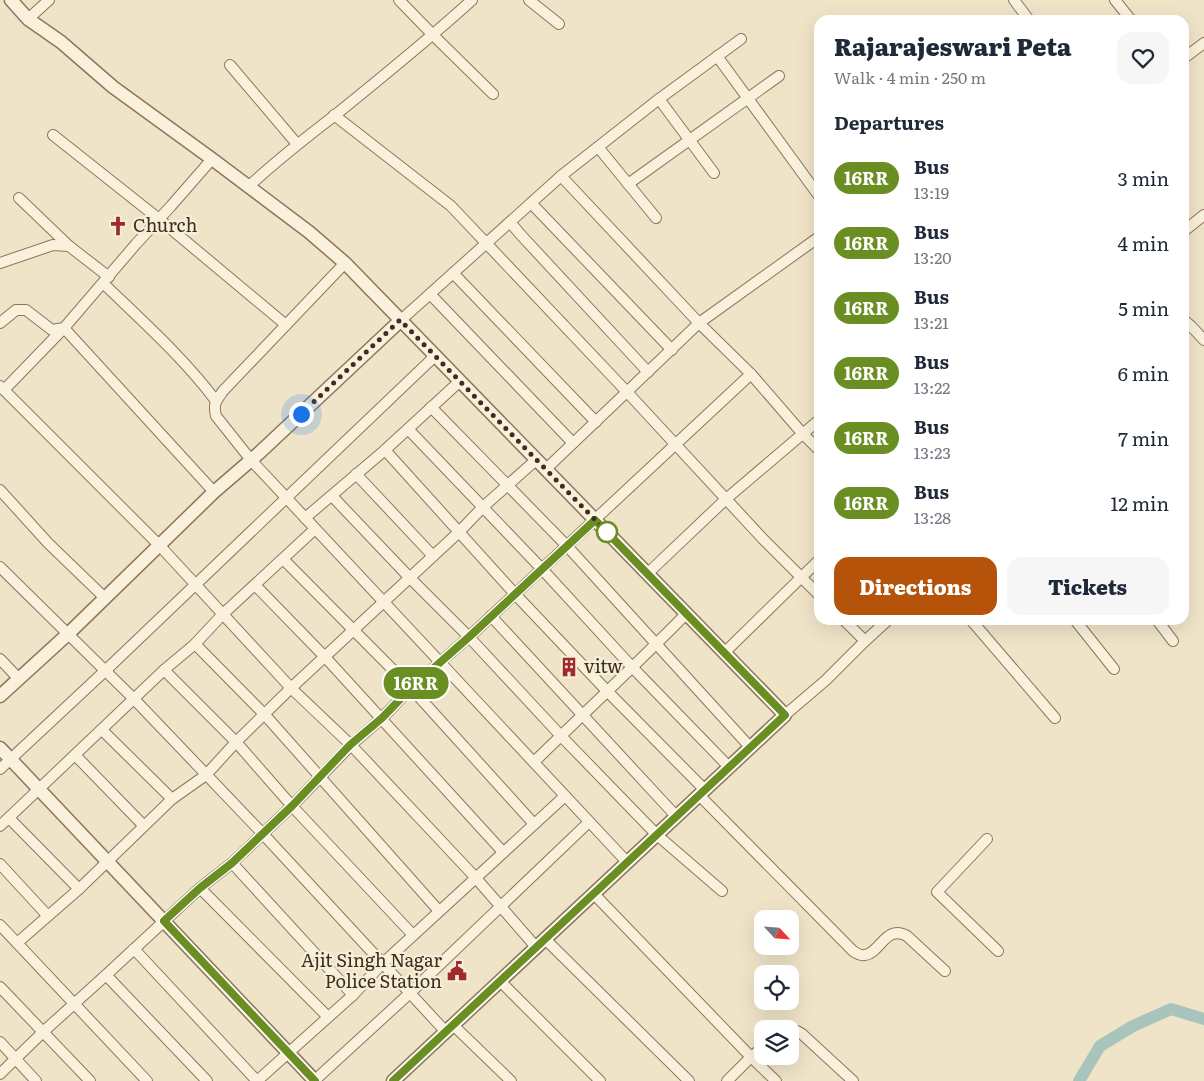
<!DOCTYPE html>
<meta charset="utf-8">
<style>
:root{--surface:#fff;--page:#f6f6f7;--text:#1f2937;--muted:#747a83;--accent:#b45309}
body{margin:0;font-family:Literata,serif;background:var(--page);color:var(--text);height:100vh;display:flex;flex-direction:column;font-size:19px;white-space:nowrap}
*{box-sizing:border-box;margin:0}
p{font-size:16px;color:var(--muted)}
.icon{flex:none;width:28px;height:28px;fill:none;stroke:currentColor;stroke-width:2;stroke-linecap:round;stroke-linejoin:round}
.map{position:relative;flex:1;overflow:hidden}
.drawer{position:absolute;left:814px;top:15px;width:375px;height:610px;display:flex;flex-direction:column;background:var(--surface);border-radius:15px;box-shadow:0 5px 20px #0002}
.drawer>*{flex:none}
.badge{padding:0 10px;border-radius:16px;font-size:18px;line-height:32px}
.needle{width:32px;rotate:116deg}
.controls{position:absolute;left:754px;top:910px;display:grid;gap:10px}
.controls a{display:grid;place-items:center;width:45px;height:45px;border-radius:10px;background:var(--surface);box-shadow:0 5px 20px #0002;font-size:25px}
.you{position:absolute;width:25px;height:25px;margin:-12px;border:4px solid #fff;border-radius:50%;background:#1a73e8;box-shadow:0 0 0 8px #1a73e833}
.map>.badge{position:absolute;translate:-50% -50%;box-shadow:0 0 0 2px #fff}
h2{padding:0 20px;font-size:19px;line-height:45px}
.round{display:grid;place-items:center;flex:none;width:52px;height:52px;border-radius:15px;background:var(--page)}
.headline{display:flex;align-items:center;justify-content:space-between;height:85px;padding:0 20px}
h1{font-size:24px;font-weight:800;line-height:38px}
.primary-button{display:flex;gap:10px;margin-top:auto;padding:10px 20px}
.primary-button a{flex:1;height:58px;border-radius:15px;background:var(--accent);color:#fff;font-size:20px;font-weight:800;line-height:58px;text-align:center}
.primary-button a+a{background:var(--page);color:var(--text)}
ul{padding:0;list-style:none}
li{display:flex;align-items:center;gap:15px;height:65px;padding:0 20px}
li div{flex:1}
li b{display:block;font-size:19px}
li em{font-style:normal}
li .badge{min-width:55px;font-weight:700;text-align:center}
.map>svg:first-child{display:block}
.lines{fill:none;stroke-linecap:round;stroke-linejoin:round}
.canal{stroke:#a9c4bc;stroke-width:12}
.minor-casing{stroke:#8d765c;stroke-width:12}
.tertiary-casing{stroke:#8d765c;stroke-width:15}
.minor{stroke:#faf1dc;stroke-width:10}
.tertiary{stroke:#faf1dc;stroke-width:12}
.line-casing{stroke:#fff;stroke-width:11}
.line{stroke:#6b8e23;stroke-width:8}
.walk{stroke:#3d2e20;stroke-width:5;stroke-dasharray:0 9}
.stop-dot{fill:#fff;stroke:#6b8e23;stroke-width:2.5}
.labels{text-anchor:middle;stroke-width:4.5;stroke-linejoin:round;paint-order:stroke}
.poi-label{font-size:18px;fill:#3d2e20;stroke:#f7eed8;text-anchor:start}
</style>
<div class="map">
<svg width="1204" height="1081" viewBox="0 0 1204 1081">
<rect width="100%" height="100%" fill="#f0e4c8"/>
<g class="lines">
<path class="canal" d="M1079,1081L1100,1046L1133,1026L1171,1009L1204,1019"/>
<defs>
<g id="minor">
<path d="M399,0L433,35L493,94"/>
<path d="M529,0L559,24"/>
<path d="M1014,0L1029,20"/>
<path d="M1115,0L1131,20"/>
<path d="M28,19L49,0"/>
<path d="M717,56L819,196"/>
<path d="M1184,58L1204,43"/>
<path d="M230,65L297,144"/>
<path d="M659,99L714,173"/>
<path d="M334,115L451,206L627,392L763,539L819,595"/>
<path d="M53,135L159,219L286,325"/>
<path d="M598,147L656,218"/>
<path d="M561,176L699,323L751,374L802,433L819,450"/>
<path d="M628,184L779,76"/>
<path d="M248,187C276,161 304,139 334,116C381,78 428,40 472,0"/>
<path d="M19,198L69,246"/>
<path d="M531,203L672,350"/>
<path d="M510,222L520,234L648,372"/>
<path d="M1184,231L1204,215"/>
<path d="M0,263L53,245L69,246L109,277"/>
<path d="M345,263L223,391C216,401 213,404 216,416L251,460L627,862"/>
<path d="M453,273L596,422"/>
<path d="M103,283C142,321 183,357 216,401"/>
<path d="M430,294L573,443"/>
<path d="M401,320L561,176L659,99L741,39"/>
<path d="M1184,320L1191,326L1204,340"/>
<path d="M0,323L16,310H26L52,330L64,328L214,492"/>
<path d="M0,386L160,546L291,688L351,745L475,877L536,947"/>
<path d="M4,390L64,328L136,244L171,206L212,159"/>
<path d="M431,407L567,546L750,747"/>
<path d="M408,429L542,569L632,667L729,767"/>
<path d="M385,450L460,381"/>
<path d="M546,469L699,323L819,237"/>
<path d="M356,474L433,556"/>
<path d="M0,490L48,543L105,598"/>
<path d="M332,496L410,578L469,637L561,736L657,835L722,891"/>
<path d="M305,518L385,450L515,594L607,691L705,790"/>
<path d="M283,559L411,688L534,824"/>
<path d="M0,567L134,699L263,834L446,1032"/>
<path d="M647,574L726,499L819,420"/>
<path d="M255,585L325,657L503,852"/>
<path d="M491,616L676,816"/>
<path d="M844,620L865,641"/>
<path d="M971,620L1055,718"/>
<path d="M1075,620L1114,669"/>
<path d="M1157,620L1173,641"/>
<path d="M195,644L265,715L439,911"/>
<path d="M724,653L819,560"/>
<path d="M0,659L19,679"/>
<path d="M164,670L236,742L292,806L413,935"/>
<path d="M785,715L826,680L865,641L888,620"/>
<path d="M102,730L172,799"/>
<path d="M75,755L144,826"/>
<path d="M534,762C584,713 637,664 686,614"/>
<path d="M0,769L106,670L435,356"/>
<path d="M699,795L853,951C856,953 861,956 865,955C880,953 886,924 907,936L945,971"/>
<path d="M9,818L79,889"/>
<path d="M0,826L164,670L195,644L223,614L315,529"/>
<path d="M987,839L937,892L998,951"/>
<path d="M232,863L353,995"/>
<path d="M0,864L47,915"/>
<path d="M200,888L328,1017"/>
<path d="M594,894L751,1057L776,1081"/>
<path d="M0,925L147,1081"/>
<path d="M545,939L689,1081"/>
<path d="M17,943L79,889L172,799L206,775L236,742L291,688L459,532L483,507L536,460"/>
<path d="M134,949L257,1081"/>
<path d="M106,975L207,1081"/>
<path d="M500,981L600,1081"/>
<path d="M0,987L90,1081"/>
<path d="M453,1025L511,1081"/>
<path d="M790,1031H797L802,1034L853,1081"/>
<path d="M0,1042L36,1081"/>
<path d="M0,1074L43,1032L106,975L200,888L232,863L292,806L351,745L382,718L411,688L469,637L751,374"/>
<path d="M257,1081L353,995L382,964L565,796"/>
<path d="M314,1081L410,993L589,822"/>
<path d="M727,1081L751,1057L762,1048"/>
</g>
<g id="tertiary">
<path d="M11,0L28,19L61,42L113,87L212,159L309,232L345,263L785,715L393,1081"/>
<path d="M0,696L69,633L214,492L258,454L401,320"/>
<path d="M0,748L315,1081"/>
</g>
</defs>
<use href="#minor" class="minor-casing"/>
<use href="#tertiary" class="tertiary-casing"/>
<use href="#minor" class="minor"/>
<use href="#tertiary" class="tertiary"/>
</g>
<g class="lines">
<defs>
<path id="line" d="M315,1081L164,921L200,888L232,863L292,806L350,745L382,718L411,688L469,637L595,520L785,715L393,1081"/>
</defs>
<use href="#line" class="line-casing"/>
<use href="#line" class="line"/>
<path class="walk" d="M301,414L400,320L607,532"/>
</g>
<defs>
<symbol id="church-bare" viewBox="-9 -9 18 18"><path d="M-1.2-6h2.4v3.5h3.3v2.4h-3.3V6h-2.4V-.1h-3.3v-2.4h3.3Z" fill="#9e2a2b" stroke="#f7eed8" stroke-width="2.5" paint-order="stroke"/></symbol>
<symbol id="building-bare" viewBox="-9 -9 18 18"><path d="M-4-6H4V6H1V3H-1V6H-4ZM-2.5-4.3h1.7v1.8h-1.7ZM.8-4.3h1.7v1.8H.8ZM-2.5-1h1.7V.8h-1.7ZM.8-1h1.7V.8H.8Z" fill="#9e2a2b" stroke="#f7eed8" stroke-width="2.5" paint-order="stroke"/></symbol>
<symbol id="civic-bare" viewBox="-9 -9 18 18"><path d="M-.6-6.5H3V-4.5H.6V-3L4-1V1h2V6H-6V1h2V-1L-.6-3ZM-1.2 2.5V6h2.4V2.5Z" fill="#9e2a2b" stroke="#f7eed8" stroke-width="2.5" paint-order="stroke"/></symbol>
</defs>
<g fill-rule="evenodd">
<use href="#church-bare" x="104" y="212" width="28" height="28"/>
<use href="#building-bare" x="555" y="653" width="28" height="28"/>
<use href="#civic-bare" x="443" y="957" width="28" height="28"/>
</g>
<circle class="stop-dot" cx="607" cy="532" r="10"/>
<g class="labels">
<g class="poi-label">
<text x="133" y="232">Church</text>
<text x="584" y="673">vitw</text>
<text x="442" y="967" text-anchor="end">Ajit Singh Nagar<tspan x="442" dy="21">Police Station</tspan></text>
</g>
</g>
</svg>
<div class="controls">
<a><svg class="needle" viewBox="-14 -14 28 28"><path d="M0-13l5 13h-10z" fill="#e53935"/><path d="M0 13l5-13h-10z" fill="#747a83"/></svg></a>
<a><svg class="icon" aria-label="locate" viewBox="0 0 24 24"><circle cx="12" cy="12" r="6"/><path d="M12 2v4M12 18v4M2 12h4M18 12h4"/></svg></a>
<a><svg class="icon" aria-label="layers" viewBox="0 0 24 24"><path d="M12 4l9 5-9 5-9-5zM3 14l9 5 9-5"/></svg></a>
</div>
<div class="you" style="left:301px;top:414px"></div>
<b class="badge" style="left:416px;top:683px;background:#6b8e23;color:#fff">16RR</b>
<section class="drawer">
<div class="headline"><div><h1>Rajarajeswari Peta</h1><p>Walk · 4 min · 250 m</p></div><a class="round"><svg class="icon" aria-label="heart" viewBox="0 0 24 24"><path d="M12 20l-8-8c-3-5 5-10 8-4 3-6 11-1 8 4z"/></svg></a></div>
<h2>Departures</h2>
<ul>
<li><span class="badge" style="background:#6b8e23;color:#fff">16RR</span><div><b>Bus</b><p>13:19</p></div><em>3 min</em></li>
<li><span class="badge" style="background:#6b8e23;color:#fff">16RR</span><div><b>Bus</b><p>13:20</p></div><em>4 min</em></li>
<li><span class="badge" style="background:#6b8e23;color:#fff">16RR</span><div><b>Bus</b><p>13:21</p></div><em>5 min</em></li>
<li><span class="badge" style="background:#6b8e23;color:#fff">16RR</span><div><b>Bus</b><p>13:22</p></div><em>6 min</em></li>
<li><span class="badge" style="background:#6b8e23;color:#fff">16RR</span><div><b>Bus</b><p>13:23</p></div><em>7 min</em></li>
<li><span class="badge" style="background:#6b8e23;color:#fff">16RR</span><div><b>Bus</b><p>13:28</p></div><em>12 min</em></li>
</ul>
<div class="primary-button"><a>Directions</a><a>Tickets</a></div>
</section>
</div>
